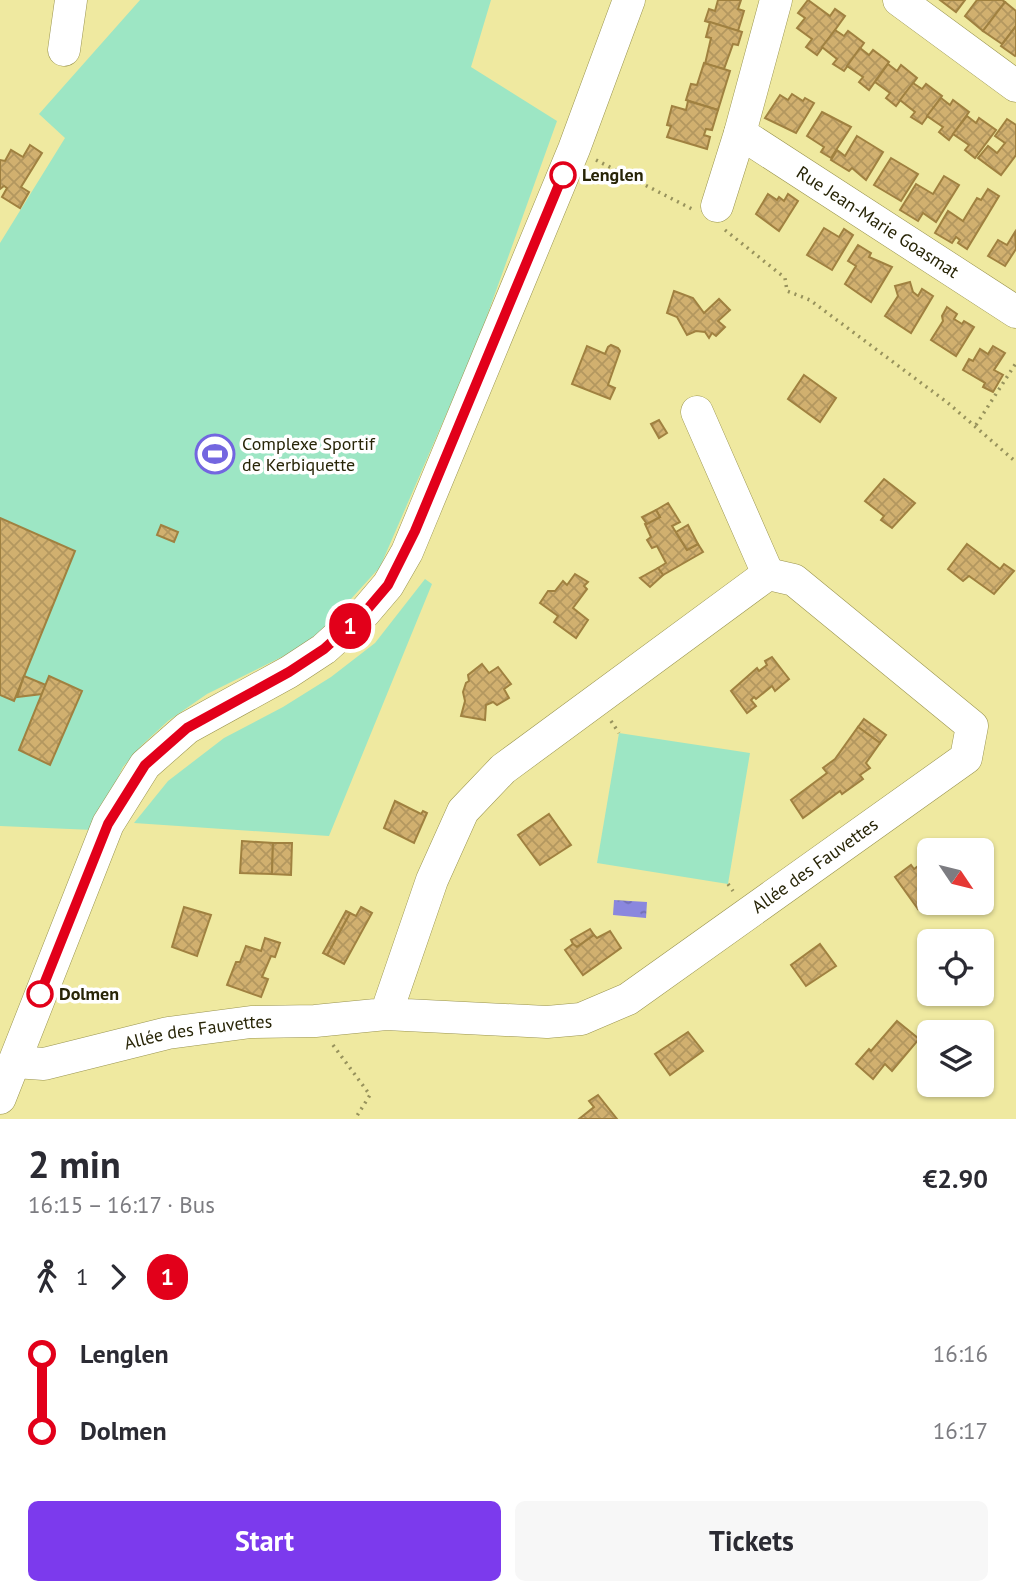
<!DOCTYPE html>
<meta charset="utf-8">
<style>
:root{--surface:#fff;--page:#f7f7f7;--text:#2b2b33;--muted:#7c7c81;--accent:#7c3aed}
body{margin:0;font-family:"PT Sans",sans-serif;background:var(--page);color:var(--text);height:100vh;display:flex;flex-direction:column;font-size:26px;white-space:nowrap}
*{box-sizing:border-box;margin:0}
p{font-size:23px;color:var(--muted)}
.icon{flex:none;width:38px;height:38px;fill:none;stroke:currentColor;stroke-width:2;stroke-linecap:round;stroke-linejoin:round}
.map{position:relative;height:1119px;overflow:hidden}
.drawer{display:flex;flex-direction:column;background:var(--surface);flex:1}
.drawer>*{flex:none}
.badge{padding:0 14px;border-radius:23px;font-size:24px;line-height:46px}
.needle{width:46px;rotate:125deg}
.fabs{position:absolute;left:917px;top:838px;display:grid;gap:14px}
.fabs a{display:grid;place-items:center;width:77px;height:77px;border-radius:10px;background:var(--surface);box-shadow:0 2px 5px #0004;font-size:35px}
.map>.badge{position:absolute;translate:-50% -50%;box-shadow:0 0 0 4px #fff}
.legs{display:flex;align-items:center;gap:10px;height:77px;padding:0 28px;font-size:23px}
.legs p{margin-inline-start:auto}
.overview{display:flex;align-items:center;justify-content:space-between;height:119px;padding:0 28px}
h1{font-size:38px;font-weight:700;line-height:52px}
.action{display:flex;gap:14px;margin-top:auto;padding:14px 28px}
.action a{flex:1;height:80px;border-radius:10px;background:var(--accent);color:#fff;font-size:28px;font-weight:700;line-height:80px;text-align:center}
.action a+a{background:var(--page);color:var(--text)}
ul{padding:0 28px;list-style:none}
li{display:flex;align-items:center;gap:24px;height:77px;font-size:26px}
li i{display:grid;place-items:center;width:10px;height:100%;margin:0 9px;background:currentColor}
li i::after{content:'';width:18px;height:18px;margin:-9px;border:5px solid;border-radius:50%;background:var(--surface)}
li p{margin-inline-start:auto}
li:first-child i{background:linear-gradient(#0000 50%,currentColor 0)}
li:last-child i{background:linear-gradient(currentColor 50%,#0000 0)}
.map>svg:first-child{display:block}
.green{fill:#9de6c4}
.water{fill:url(#water-ripples)}
.building{fill:url(#building-cross-hatch);stroke:#a08140;stroke-width:2}
.lines{fill:none;stroke-linecap:round;stroke-linejoin:round}
.minor-casing{stroke:#9a944e;stroke-width:33}
.path{stroke:#97925c;stroke-width:3.5;stroke-dasharray:2 5;stroke-linecap:butt}
.minor{stroke:#fff;stroke-width:32}
.line-1-casing{stroke:#fff;stroke-width:16}
.line-1{stroke:#e2001a;stroke-width:10}
.stop-1-dot{fill:#fff;stroke:#e2001a;stroke-width:3.5}
.labels{text-anchor:middle;stroke-width:7;stroke-linejoin:round;paint-order:stroke}
.stop-label{font-size:18px;font-weight:bold;fill:#282507;stroke:#fff;text-anchor:start}
.street-label{font-size:18px;fill:#282507;stroke:#fff}
.poi-label{font-size:18px;fill:#282507;stroke:#fff;text-anchor:start}
</style>
<div class="map">
<svg width="1016" height="1119" viewBox="0 0 1016 1119">
<defs>
<pattern id="water-ripples" width="26" height="14" patternUnits="userSpaceOnUse" patternTransform="scale(1.75)"><rect width="26" height="14" fill="#8a87de"/><path d="M2 4q2-2 4 0t4 0M15 11q2-2 4 0t4 0" fill="none" stroke="#716eb2"/></pattern>
<pattern id="building-cross-hatch" width="8" height="8" patternUnits="userSpaceOnUse" patternTransform="scale(1.75)"><rect width="8" height="8" fill="#d1b06f"/><path d="M0 0l8 8M0 8l8-8" fill="none" stroke="#b3975f"/></pattern>
</defs>
<rect width="100%" height="100%" fill="#efe9a0"/>
<g class="green">
<path d="M140,0H491L471,67L557,121L478,341L380,567L312,642L207,694L168,721L142,745L123,767L93,830L0,826V243L65,138L39,114Z"/>
<path d="M425,579L432,584L329,836L134,823L168,781L224,738L283,707L331,677L375,643Z"/>
<path d="M619,733L750,753L728,884L597,863Z"/>
</g>
<path class="water" d="M614,900L647,902L646,918L613,915Z"/>
<g class="building">
<path d="M718,0H741L738,9L744,11L738,31L705,21L709,9L715,11Z"/>
<path d="M808,0L830,16L835,9L845,16L817,55L806,47L812,39L797,28L805,18L798,13Z"/>
<path d="M940,0H965L956,12Z"/>
<path d="M977,0H1002L1005,2L983,31L965,16Z"/>
<path d="M1005,2L1016,11V26L1002,44L983,31Z"/>
<path d="M710,22L742,32L738,45L733,44L724,69L705,64L711,38L706,37Z"/>
<path d="M1016,26V55L1015,56L1001,46Z"/>
<path d="M835,30L844,36L848,31L864,43L844,71L833,64L837,59L822,47Z"/>
<path d="M860,48L869,55L873,50L889,62L869,90L859,82L863,77L847,66Z"/>
<path d="M704,63L730,71L718,110L686,100L691,84L697,85Z"/>
<path d="M888,64L897,71L901,65L917,78L896,106L886,98L890,93L875,82Z"/>
<path d="M913,83L922,89L926,84L942,96L922,124L911,117L915,112L900,100Z"/>
<path d="M792,94L803,101L805,98L814,103L796,133L765,118L780,95L788,100Z"/>
<path d="M941,98L950,105L953,100L969,112L949,140L939,132L943,127L927,116Z"/>
<path d="M688,101L718,110L712,130L706,129L704,135L710,137L707,149L667,137L671,126L667,125L672,106L686,110Z"/>
<path d="M822,112L851,127L831,158L821,152L824,147L807,136Z"/>
<path d="M967,116L976,123L979,118L996,130L975,158L965,150L969,145L953,134Z"/>
<path d="M1007,119L1016,125V155L1001,175L978,158L988,146L997,153L1005,143L995,136Z"/>
<path d="M857,136L883,152L866,180L852,168L849,171L831,160L837,150L845,156Z"/>
<path d="M30,145L42,153L21,187L29,192L20,208L2,197L7,188L4,186L0,189V160L5,161L11,150L23,157Z"/>
<path d="M891,158L918,174L901,201L874,185Z"/>
<path d="M944,176L959,185L936,222L923,213L918,221L900,210L916,184L933,194Z"/>
<path d="M988,189L999,196L967,249L958,243L960,240L956,237L952,243L935,233L948,211L963,221L977,198L981,200Z"/>
<path d="M768,194L777,200L779,197L784,201L788,194L798,201L779,231L756,214Z"/>
<path d="M824,228L839,237L844,229L853,235L832,270L807,255Z"/>
<path d="M1015,232L1016,249L1005,266L988,256L998,240L1007,245Z"/>
<path d="M858,245L871,253L869,257L892,267L871,302L845,284L856,266L848,261Z"/>
<path d="M910,282L913,292L918,296L922,289L933,296L911,333L885,316L898,296L895,286Z"/>
<path d="M674,291L693,298L704,313L719,299L730,310L718,321L725,327L716,336L712,333L709,338L705,332L696,331L687,335L677,317L667,313Z"/>
<path d="M947,307L957,314L954,319L962,324L964,321L974,327L956,356L931,340L943,321L942,316Z"/>
<path d="M611,345L618,348L620,351L608,385L615,388L610,399L572,384L587,346L605,354L608,347Z"/>
<path d="M993,346L1005,353L994,370L1003,375L993,392L983,387L985,383L963,370L969,359L973,361L980,349L988,354Z"/>
<path d="M804,375L836,398L820,422L788,399Z"/>
<path d="M659,420L667,433L659,438L651,424Z"/>
<path d="M884,479L915,503L892,528L881,520L884,516L865,501Z"/>
<path d="M668,503L680,522L672,526L687,550L698,544L703,552L663,575L658,568L666,563L657,546L652,548L647,540L651,537L645,524L660,517L656,510Z"/>
<path d="M656,510L660,517L647,524L642,517Z"/>
<path d="M0,518L75,551L14,701L0,695Z"/>
<path d="M161,525L178,532L174,542L157,535Z"/>
<path d="M688,525L698,544L687,550L676,532Z"/>
<path d="M967,544L1000,569L1004,564L1014,571L994,594L969,576L963,581L948,569Z"/>
<path d="M658,568L663,575L650,587L640,578Z"/>
<path d="M575,574L588,582L584,586L587,589L573,608L588,620L576,638L554,622L558,616L540,603L548,591H555L563,581L567,585Z"/>
<path d="M772,657L789,679L775,691L772,686L756,699L754,697L751,700L756,706L747,713L731,691L757,668L759,671L767,665L765,661Z"/>
<path d="M482,664L489,673L498,667L511,684L504,689L509,698L497,705L493,702L486,705L485,720L461,716L465,701L463,692L466,683L469,681L468,675Z"/>
<path d="M24,676L46,685L42,694L17,697Z"/>
<path d="M49,676L82,691L50,765L19,750Z"/>
<path d="M864,719L886,735L880,743L858,727Z"/>
<path d="M858,727L880,743L866,763L870,768L860,775L863,779L842,794L840,791L803,818L791,800L827,773L823,768L835,759Z"/>
<path d="M395,801L421,814L423,811L427,813L414,843L384,828Z"/>
<path d="M549,814L571,845L540,865L518,835Z"/>
<path d="M242,841L273,843L272,874L240,873Z"/>
<path d="M273,843H292L291,875L272,874Z"/>
<path d="M929,858V901L918,909L895,877L911,865L914,869Z"/>
<path d="M184,907L211,915L197,956L172,947Z"/>
<path d="M361,907L372,913L344,964L327,955L350,913L356,916Z"/>
<path d="M346,911L350,913L327,955L323,953Z"/>
<path d="M590,929L594,935L577,947L573,944L571,940Z"/>
<path d="M610,931L621,948L583,975L565,950L573,944L577,947L594,935L597,938Z"/>
<path d="M265,938L280,943L275,957L271,956L262,977L268,979L261,997L227,985L236,962H240L246,946L261,951Z"/>
<path d="M820,944L836,966L806,986L791,965Z"/>
<path d="M897,1021L919,1039L892,1071L885,1064L873,1079L856,1064L869,1049L871,1051Z"/>
<path d="M688,1032L703,1051L670,1075L655,1054Z"/>
<path d="M598,1095L617,1119H579L594,1107L589,1101Z"/>
</g>
<g class="lines">
<defs>
<g id="minor">
<path d="M899,0L1016,86"/>
<path d="M64,50L71,0"/>
<path id="s1" d="M740,133L1016,312"/>
<path d="M717,206L740,133L776,0"/>
<path d="M697,412L768,574"/>
<path id="s2" d="M15,1062L44,1064L168,1033L251,1022L315,1021L386,1014L547,1022L581,1019L628,999L966,758L972,726L794,580L768,574L503,769L463,811L432,880L386,1014"/>
<path d="M0,1098L108,824L145,765L187,728L289,672L324,649L365,612L388,585L407,552L424,511L574,149L629,0"/>
</g>
</defs>
<use href="#minor" class="minor-casing"/>
<g class="path">
<path d="M596,160L692,209"/>
<path d="M725,230L785,278L787,291L810,300L948,403L1016,462"/>
<path d="M976,425L1016,363"/>
<path d="M611,721L619,733"/>
<path d="M728,884L733,891"/>
<path d="M333,1045L370,1095L355,1119"/>
</g>
<use href="#minor" class="minor"/>
</g>
<g class="lines">
<defs>
<path id="line-1" d="M40,994L108,824L145,765L187,728L289,672L324,649L365,612L388,585L415,531L563,175"/>
</defs>
<use href="#line-1" class="line-1-casing"/>
<use href="#line-1" class="line-1"/>
</g>
<defs>
<symbol id="stadium-ring" viewBox="-11 -11 22 22"><circle r="9.5" fill="#fff" stroke="#7366e0" stroke-width="1.5"/><path d="M0-5a6.5 5 0 1 0 0 10a6.5 5 0 1 0 0-10ZM-3.5-1.8h7v3.6h-7Z" fill="#7366e0"/></symbol>
</defs>
<g fill-rule="evenodd">
<use href="#stadium-ring" x="193" y="432" width="44" height="44"/>
</g>
<g class="stop-1-dot">
<circle cx="563" cy="175" r="12"/>
<circle cx="40" cy="994" r="12"/>
</g>
<g class="labels">
<g class="stop-label">
<text x="582" y="181">Lenglen</text>
<text x="59" y="1000">Dolmen</text>
</g>
<g class="street-label">
<text dy="6" stroke="none"><textPath href="#s1" startOffset="164">Rue Jean-Marie Goasmat</textPath></text>
<text dy="6" stroke="none"><textPath href="#s2" startOffset="852">Allée des Fauvettes</textPath></text>
<text dy="6" stroke="none"><textPath href="#s2" startOffset="187">Allée des Fauvettes</textPath></text>
</g>
<g class="poi-label">
<text x="242" y="450">Complexe Sportif<tspan x="242" dy="21">de Kerbiquette</tspan></text>
</g>
</g>
</svg>
<div class="fabs">
<a><svg class="needle" viewBox="-14 -14 28 28"><path d="M0-13l5 13h-10z" fill="#e53935"/><path d="M0 13l5-13h-10z" fill="#7c7c81"/></svg></a>
<a><svg class="icon" aria-label="locate" viewBox="0 0 24 24"><circle cx="12" cy="12" r="6"/><path d="M12 2v4M12 18v4M2 12h4M18 12h4"/></svg></a>
<a><svg class="icon" aria-label="layers" viewBox="0 0 24 24"><path d="M12 4l9 5-9 5-9-5zM3 14l9 5 9-5"/></svg></a>
</div>
<b class="badge" style="left:350px;top:626px;background:#e2001a;color:#fff">1</b>
</div>
<section class="drawer">
<div class="overview"><div><h1>2 min</h1><p>16:15 – 16:17 · Bus</p></div><b>€2.90</b></div>
<div class="legs"><svg class="icon" aria-label="walk" viewBox="0 0 24 24"><circle cx="13" cy="4" r="2"/><path d="M13 8l-2 6 4 7M11 14l-3 7M7 12l3-4h3l4 4"/></svg>1<svg class="icon" aria-label="forward" viewBox="0 0 24 24"><path d="M9 5l7 7-7 7"/></svg><b class="badge" style="background:#e2001a;color:#fff">1</b></div>
<ul>
<li><i style="color:#e2001a"></i><b>Lenglen</b><p>16:16</p></li>
<li><i style="color:#e2001a"></i><b>Dolmen</b><p>16:17</p></li>
</ul>
<div class="action"><a>Start</a><a>Tickets</a></div>
</section>
